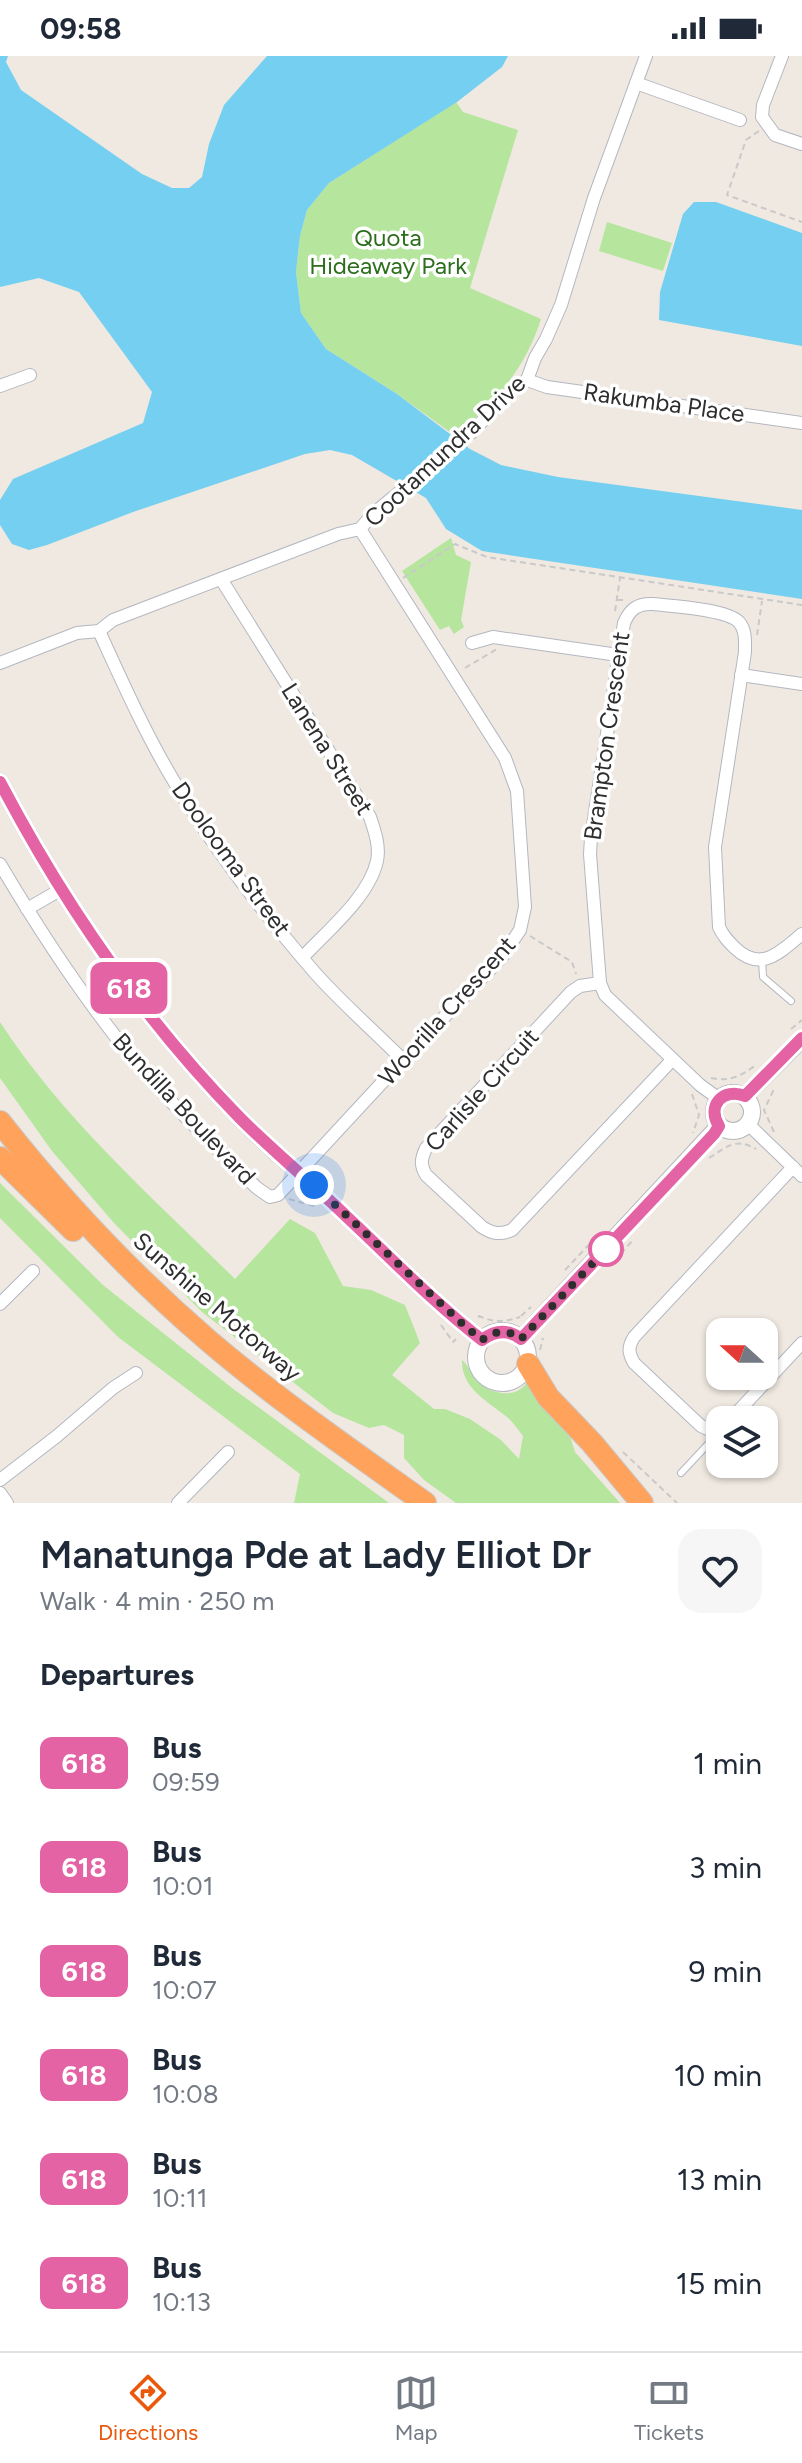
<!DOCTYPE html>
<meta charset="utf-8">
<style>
:root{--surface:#fff;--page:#f6f6f7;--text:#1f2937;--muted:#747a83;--line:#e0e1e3;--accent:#ea580c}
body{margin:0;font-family:Figtree,sans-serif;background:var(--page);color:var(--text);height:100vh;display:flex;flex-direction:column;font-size:30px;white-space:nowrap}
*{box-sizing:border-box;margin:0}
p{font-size:26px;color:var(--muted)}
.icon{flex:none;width:44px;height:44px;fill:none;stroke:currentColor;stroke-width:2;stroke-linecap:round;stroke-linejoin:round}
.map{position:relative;height:1447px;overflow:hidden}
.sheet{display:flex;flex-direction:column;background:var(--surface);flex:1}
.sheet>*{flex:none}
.badge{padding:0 16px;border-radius:12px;font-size:28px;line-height:52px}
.needle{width:52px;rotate:291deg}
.controls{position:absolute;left:706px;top:1262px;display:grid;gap:16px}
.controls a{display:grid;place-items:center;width:72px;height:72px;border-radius:16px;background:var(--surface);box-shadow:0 2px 6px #0004;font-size:40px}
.you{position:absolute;width:40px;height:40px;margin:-20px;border:6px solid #fff;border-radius:50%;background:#1a73e8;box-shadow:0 0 0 12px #1a73e833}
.map>.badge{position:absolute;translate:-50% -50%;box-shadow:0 0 0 4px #fff}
h2{padding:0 40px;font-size:30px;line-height:72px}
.round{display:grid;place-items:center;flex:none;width:84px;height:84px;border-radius:24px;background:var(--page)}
.headline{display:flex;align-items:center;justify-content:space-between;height:136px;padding:0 40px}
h1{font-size:38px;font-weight:600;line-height:60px}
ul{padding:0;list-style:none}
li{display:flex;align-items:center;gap:24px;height:104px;padding:0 40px}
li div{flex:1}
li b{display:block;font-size:30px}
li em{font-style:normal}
li .badge{min-width:88px;font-weight:700;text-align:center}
.status{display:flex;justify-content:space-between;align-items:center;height:56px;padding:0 40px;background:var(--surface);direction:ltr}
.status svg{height:22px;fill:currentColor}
.menu{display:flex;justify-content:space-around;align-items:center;height:112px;border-top:2px solid var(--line);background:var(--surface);font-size:22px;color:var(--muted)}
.menu a{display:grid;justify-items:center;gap:4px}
.menu .selected{color:var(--accent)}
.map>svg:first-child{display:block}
.green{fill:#b6e59e}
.water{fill:#75cff0}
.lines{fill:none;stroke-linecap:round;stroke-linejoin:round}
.service-casing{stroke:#b4b7c1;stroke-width:8}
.minor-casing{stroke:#b4b7c1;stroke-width:14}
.tertiary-casing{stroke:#b4b7c1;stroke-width:18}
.motorway-casing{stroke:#c9c9c9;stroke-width:24}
.path{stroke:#c9c9c9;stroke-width:2;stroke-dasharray:6 4;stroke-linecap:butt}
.service{stroke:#fff;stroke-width:6}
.minor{stroke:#fff;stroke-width:12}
.tertiary{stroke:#fff;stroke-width:16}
.motorway{stroke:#ffa35c;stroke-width:22}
.line-casing{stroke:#fff;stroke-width:18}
.line{stroke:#e463a4;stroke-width:12}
.walk{stroke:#2e2e2e;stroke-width:8;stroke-dasharray:0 14.4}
.stop-dot{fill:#fff;stroke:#e463a4;stroke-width:4}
.labels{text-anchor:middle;stroke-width:7;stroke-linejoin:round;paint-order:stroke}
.park-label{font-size:24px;fill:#2c6e1b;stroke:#fff}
.street-label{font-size:24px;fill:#2e2e2e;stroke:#fff}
</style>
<div class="status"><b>09:58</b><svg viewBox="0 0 49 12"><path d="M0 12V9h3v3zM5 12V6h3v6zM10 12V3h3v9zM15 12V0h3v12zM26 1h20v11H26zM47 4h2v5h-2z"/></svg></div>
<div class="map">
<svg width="802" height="1447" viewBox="0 0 802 1447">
<rect width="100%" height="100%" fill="#efe9e1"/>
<g class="green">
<path d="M456,46L463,56L518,74L470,232L541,263C526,311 495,349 454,379L397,338L326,293L301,257L296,216L300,180L307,154L329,127Z"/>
<path d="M607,166L672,187L663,215L599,195Z"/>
<path d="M451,482L456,499L471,506L461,564L464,571L454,578L449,570L440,574L402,515Z"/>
<path d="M0,966C63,1063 153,1142 235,1223L290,1163L315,1177L343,1230L371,1234L405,1249L420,1287L392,1319L434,1353H445L470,1363L501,1384L519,1403L523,1380C518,1374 513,1366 507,1361C487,1345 461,1332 462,1304C469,1310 471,1318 477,1325C487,1336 511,1343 523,1331C527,1328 527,1323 529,1320L567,1371L575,1396L620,1447H456L424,1424L404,1402V1379L384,1369L369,1372L333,1357L202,1256L114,1167L52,1095L0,1022Z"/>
<path d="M0,1127L103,1229L232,1332L389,1447H294L300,1418L118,1281L0,1162Z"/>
</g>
<g class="water">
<path d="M0,0H8L6,6L21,34L142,118L172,132H189L202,121L209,88L224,49L267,0H508L502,11L457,46L329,127L307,154L300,180L296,216L301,257L326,293L397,338L470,393L501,409L558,421L802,454V543L482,495L446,473L426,442L352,399L330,394L305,398L133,456L47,489L29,494L12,488L0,469V444L13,423L143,367L152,336L79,236L39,222L0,231Z"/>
<path d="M694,146H716L802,177V290L659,264L660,236L683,158Z"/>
</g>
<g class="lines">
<defs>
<g id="service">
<path d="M762,904L763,921L791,945"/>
<path d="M681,1417L710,1386L712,1375"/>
</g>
<g id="minor">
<path d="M782,0L763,49L762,61L775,79L802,88"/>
<path d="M636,27L740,64"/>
<path d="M527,324L547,331L802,367"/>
<path d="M0,330L30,319"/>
<path d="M221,523L370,761C375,776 380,790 377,805C369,841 327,875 303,901"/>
<path d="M99,575C122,625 144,675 172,722C213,792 263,857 316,918C343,948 374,975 403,1004"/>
<path d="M472,587L493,581L618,599"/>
<path d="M0,607L77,577L99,575L113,564L338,478L360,473L372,459L472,376L513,333L527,324L535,302L546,283L561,249L594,142L646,0"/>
<path d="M741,619L802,628"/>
<path d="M0,808C36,869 75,929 119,985C160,1038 209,1085 257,1132L270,1141L278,1139L403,1004L502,901L520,874L525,851L517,735L505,702L360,473"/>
<path d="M27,853L60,834"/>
<path d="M600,927L580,930L571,936L426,1092C421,1103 420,1109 426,1119L482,1171C493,1178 500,1179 512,1174L672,1004"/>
<path d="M719,1043L700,1029L605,939L600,927L590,798L591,782L624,567C630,553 638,547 653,548C672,550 727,553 739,566C746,574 745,585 745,596L715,791L719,871C723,880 728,885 735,892C761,917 780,896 802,878"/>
<path d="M748,1068L802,1120"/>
<path d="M0,1248L33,1215"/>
<path d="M730,1364L802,1287"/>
<path d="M720,1372L712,1375L701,1370L634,1307C628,1296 628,1291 634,1281L793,1111"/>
<path d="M0,1424L57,1380L113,1332L136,1317"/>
<path d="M0,1437L7,1447"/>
<path d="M178,1447L228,1396"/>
</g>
<g id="tertiary">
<path d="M0,726C64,848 143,963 240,1062C274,1097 312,1127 347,1161C391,1202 434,1247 482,1284"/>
<circle cx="733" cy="1056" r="19"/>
<path d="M745,1040L802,983"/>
<circle cx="502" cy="1301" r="26"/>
<path d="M521,1283L719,1070"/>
</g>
<g id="motorway">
<path d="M0,1066C63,1146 133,1220 210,1286C278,1344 352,1395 425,1447"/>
<path d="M0,1102L73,1174"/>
<path d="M528,1308L548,1341L592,1387L642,1447"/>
</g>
</defs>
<use href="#service" class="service-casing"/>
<use href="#minor" class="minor-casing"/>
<use href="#tertiary" class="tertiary-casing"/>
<use href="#motorway" class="motorway-casing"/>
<g class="path">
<path d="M759,75L746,84L727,139L802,166"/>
<path d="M403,522L455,488L487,501L802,549"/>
<path d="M617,544H625"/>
<path d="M615,555L620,522"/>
<path d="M757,579L762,545"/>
<path d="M465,612L497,593"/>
<path d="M530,880L572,906L576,918"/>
<path d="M791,973L802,964"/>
<path d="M711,1022C729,1026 741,1020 756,1009"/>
<path d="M692,1038L699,1059L693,1077"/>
<path d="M774,1076L764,1054L775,1031"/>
<path d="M709,1102C727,1091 735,1081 756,1093"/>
<path d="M289,1143L314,1150"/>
<path d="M614,1205L634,1183"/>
<path d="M565,1214L599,1178"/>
<path d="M521,1260L531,1251"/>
<path d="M478,1261L479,1260C495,1267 504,1266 520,1261"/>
<path d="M441,1269L453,1286L456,1283"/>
<path d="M540,1294L543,1282"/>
<path d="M623,1396L677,1447"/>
</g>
<use href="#service" class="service"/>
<use href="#minor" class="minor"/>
<use href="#tertiary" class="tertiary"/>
<use href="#motorway" class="motorway"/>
</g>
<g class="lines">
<defs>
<path id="line" d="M0,726C64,848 143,963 240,1062C274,1096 312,1127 347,1161C391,1202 434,1247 482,1284C495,1274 508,1273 521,1283L714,1078L719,1070C706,1050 723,1031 745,1040L802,982"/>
</defs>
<use href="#line" class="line-casing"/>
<use href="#line" class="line"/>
<path class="walk" d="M314,1129L467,1272L482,1284C495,1274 508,1273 521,1283L613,1186L606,1193"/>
</g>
<circle class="stop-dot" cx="606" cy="1193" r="16"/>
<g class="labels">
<g class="park-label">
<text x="388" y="190">Quota<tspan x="388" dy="28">Hideaway Park</tspan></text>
</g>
<g class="street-label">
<text transform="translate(664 347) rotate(8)" y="8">Rakumba Place</text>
<text transform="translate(445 395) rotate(-43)" y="8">Cootamundra Drive</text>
<text transform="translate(607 680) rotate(-82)" y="8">Brampton Crescent</text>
<text transform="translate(327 693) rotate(58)" y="8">Lanena Street</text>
<text transform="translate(231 803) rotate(54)" y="8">Doolooma Street</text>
<text transform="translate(447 955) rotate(-48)" y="8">Woorilla Crescent</text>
<text transform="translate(482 1034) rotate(-48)" y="8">Carlisle Circuit</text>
<text transform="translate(184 1053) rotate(47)" y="8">Bundilla Boulevard</text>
<text transform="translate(217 1251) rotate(41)" y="8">Sunshine Motorway</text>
</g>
</g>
</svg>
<div class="controls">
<a><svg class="needle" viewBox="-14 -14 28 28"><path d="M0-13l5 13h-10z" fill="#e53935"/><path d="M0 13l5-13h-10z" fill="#747a83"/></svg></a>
<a><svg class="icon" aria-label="layers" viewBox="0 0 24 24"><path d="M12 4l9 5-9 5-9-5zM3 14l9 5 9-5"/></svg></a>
</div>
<div class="you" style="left:314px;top:1129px"></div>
<b class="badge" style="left:129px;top:932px;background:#e463a4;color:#fff">618</b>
</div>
<section class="sheet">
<div class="headline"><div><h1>Manatunga Pde at Lady Elliot Dr</h1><p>Walk · 4 min · 250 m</p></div><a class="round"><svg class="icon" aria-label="heart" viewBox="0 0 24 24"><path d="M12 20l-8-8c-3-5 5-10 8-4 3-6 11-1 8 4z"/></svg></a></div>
<h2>Departures</h2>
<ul>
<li><span class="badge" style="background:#e463a4;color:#fff">618</span><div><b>Bus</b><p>09:59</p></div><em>1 min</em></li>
<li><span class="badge" style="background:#e463a4;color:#fff">618</span><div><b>Bus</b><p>10:01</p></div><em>3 min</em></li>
<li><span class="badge" style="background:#e463a4;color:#fff">618</span><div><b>Bus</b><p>10:07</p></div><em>9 min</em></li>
<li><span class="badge" style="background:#e463a4;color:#fff">618</span><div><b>Bus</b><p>10:08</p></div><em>10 min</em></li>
<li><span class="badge" style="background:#e463a4;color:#fff">618</span><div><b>Bus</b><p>10:11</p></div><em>13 min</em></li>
<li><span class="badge" style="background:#e463a4;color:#fff">618</span><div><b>Bus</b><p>10:13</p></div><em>15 min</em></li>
</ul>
</section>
<nav class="menu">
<a class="selected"><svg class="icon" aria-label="directions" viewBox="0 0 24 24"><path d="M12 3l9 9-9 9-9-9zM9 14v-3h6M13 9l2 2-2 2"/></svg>Directions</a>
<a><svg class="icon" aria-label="map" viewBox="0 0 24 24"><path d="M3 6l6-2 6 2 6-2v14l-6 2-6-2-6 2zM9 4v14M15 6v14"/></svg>Map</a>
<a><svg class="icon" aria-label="tickets" viewBox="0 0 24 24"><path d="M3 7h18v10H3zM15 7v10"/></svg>Tickets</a>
</nav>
